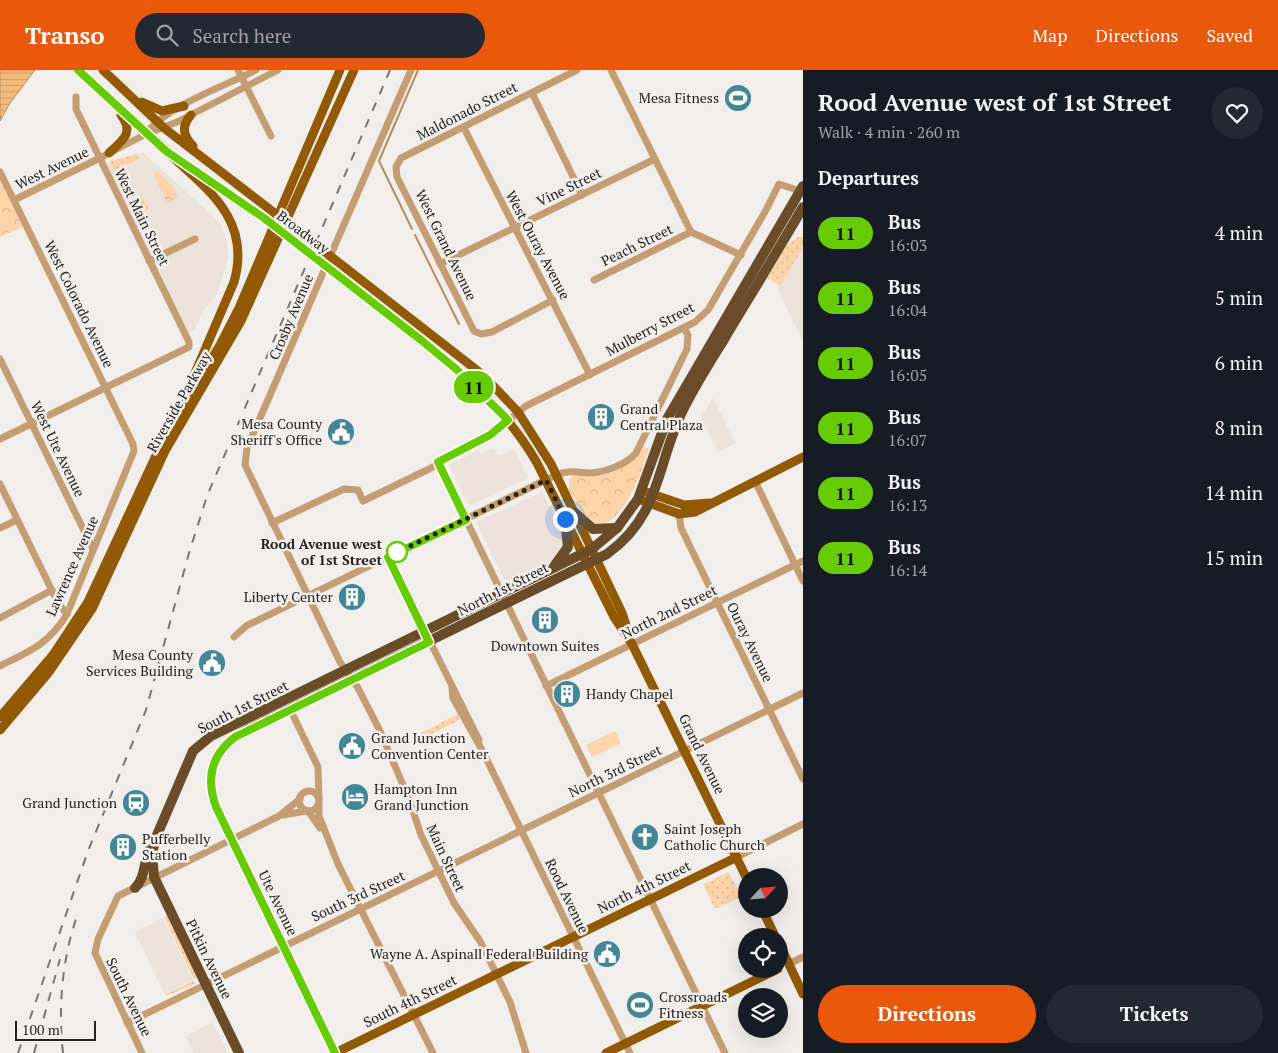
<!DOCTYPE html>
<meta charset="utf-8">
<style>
:root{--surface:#171b24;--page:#242831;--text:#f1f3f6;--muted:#9ea1a6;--accent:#ea580c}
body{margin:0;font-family:"PT Serif",serif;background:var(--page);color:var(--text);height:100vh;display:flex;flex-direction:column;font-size:19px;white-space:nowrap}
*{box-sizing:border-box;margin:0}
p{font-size:16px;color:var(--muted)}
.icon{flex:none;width:28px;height:28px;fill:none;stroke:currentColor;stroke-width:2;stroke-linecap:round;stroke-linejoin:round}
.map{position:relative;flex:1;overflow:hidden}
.side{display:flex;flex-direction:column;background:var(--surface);width:475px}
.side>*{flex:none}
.badge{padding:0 10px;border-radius:16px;font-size:18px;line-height:32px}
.needle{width:32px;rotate:64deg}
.controls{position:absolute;left:738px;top:798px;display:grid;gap:10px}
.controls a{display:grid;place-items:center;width:50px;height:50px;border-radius:50%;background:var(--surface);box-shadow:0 5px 20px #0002;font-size:25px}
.scale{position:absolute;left:15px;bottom:12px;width:81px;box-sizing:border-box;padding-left:5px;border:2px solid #242322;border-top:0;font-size:14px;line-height:18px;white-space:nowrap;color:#242322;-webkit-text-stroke:4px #f1eeeb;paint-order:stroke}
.you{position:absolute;width:25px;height:25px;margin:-12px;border:4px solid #fff;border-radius:50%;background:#1a73e8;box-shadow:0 0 0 8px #1a73e833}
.map>.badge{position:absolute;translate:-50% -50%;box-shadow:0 0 0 2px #fff}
h2{padding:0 15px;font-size:19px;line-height:45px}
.round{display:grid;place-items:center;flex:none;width:52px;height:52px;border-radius:26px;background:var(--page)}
.overview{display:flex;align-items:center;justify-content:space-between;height:85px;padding:0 15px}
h1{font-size:24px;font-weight:600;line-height:38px}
.button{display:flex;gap:10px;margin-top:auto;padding:10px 15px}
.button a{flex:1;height:58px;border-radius:30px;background:var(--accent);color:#fff;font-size:20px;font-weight:600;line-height:58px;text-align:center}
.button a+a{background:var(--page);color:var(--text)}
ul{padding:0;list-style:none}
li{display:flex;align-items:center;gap:15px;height:65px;padding:0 15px}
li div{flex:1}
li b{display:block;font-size:19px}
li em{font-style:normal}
li .badge{min-width:55px;font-weight:700;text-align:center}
header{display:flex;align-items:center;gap:30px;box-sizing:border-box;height:70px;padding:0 25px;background:var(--accent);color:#fff}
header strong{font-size:24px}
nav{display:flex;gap:28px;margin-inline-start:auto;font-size:18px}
.search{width:350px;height:45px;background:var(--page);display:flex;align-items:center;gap:12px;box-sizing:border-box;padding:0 18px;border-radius:28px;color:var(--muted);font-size:19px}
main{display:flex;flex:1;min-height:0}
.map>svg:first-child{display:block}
.built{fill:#ebe2d9}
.grass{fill:url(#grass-dots)}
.park{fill:url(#park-crowns)}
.garden{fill:#fcd4aa}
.water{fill:url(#water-rules);stroke:#b68d60}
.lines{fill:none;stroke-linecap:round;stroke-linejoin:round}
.stream{stroke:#b68d60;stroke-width:2}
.minor{stroke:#c49d72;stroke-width:7}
.major{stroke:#925a04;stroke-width:9}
.highway{stroke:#6b4c29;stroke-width:10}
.rail{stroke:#787775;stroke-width:2;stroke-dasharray:9 9;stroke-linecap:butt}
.major-bridge{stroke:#925a04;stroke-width:9}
.line-casing{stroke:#fff;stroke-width:11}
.line{stroke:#6c0;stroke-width:8}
.walk{stroke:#242322;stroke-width:5;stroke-dasharray:0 9}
.stop-dot{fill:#fff;stroke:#6c0;stroke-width:2.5}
.labels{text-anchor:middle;stroke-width:5;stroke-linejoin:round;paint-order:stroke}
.poi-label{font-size:14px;fill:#242322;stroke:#f1eeeb;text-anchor:start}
.street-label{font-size:14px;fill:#242322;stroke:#f1eeeb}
.stop-label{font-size:14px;font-weight:bold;fill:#242322;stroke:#f1eeeb;text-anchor:end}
</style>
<header>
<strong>Transo</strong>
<div class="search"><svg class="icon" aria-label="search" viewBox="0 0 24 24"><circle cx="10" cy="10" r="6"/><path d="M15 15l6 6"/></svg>Search here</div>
<nav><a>Map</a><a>Directions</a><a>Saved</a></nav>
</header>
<main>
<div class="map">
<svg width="803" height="983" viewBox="0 0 803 983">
<defs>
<pattern id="grass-dots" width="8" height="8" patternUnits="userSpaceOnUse" patternTransform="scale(1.25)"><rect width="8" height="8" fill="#fcd4aa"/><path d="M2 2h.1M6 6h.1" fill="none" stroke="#d8b692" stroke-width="1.8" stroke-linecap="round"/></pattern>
<pattern id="park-crowns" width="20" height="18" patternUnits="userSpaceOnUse" patternTransform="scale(1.25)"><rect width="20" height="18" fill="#fcd4aa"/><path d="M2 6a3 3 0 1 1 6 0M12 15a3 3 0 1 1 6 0" fill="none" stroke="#d8b692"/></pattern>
<pattern id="water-rules" width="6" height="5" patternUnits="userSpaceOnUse" patternTransform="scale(1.25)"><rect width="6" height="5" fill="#f5bb7b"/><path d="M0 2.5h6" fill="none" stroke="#d2a06a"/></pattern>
</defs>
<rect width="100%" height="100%" fill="#f1eeeb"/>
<g class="built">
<path d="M143,83L214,147L221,155L227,173L228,189L217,224L202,242L195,260L189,263L106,93Z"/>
<path d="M803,178V271L778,219Z"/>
<path d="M713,328L735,373L718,382L701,348Z"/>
<path d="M494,378L498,386L514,379L528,408L469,436L449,395L479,380L481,384Z"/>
<path d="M542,422L562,463V477L552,490L510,510L504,509L477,455L478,451Z"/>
<path d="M163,848L193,910L164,923L135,862Z"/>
<path d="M213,953L228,983H194L185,966Z"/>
</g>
<g class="grass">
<path d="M137,84L139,89L117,100L125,118L123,119L110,91Z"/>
<path d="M141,124L149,139L143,142L136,127Z"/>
<path d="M798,167H803V178L780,216L767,208L787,175Z"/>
<path d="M458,644L459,650L428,666L427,675L422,676L421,663Z"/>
<path d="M729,802L741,827L715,839L703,814Z"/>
<path d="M167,846L197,907L194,909L164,847Z"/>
<path d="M193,911L195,914L166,926L165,924Z"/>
</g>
<g class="park">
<path d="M157,101L173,117L178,128L167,133L153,103Z"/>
<path d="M0,111L23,157L0,167Z"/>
<path d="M643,376L649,379C641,403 625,453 596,456C585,447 566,424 569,409C576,402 586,407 595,406C615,405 634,393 643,376Z"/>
</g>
<path class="garden" d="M615,661L621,673L592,687L586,675Z"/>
<path class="water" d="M0,0H35L10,33L0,51Z"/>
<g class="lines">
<g class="stream">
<path d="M412,159L379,91L418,0"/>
<path d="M415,165L459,254"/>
</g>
<g class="minor">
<path d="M238,0L271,66"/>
<path d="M411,0L247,378L245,395L340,592L358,618L380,661L409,729L421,765L454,833L480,871L510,932L526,983"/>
<path d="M611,0L691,162L741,185"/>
<path d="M532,23L582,125"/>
<path d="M464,58L590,305"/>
<path d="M146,63C171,34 221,18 256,0"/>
<path d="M115,80L146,64L177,52L278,0"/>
<path d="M0,102L133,374L134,381L67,544C49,574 30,581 0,596"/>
<path d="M14,130L104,86"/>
<path d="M149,191L195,169"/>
<path d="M440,194L655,89"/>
<path d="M594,210L691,162"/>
<path d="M553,230L492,262L481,264L474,261L397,107L396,97L401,88L577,0"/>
<path d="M0,289L93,479"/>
<path d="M0,369L189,277V272L76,39V27"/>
<path d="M438,392L725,983"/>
<path d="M755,411L803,511"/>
<path d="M0,414L58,533L67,544"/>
<path d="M679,444L681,458L803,709"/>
<path d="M272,453L344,419L358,420L363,431L429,399L490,365L526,336L695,252L708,240L766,140L779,114L800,121"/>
<path d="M0,458L17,450"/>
<path d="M388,487L479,670"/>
<path d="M0,548L52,520"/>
<path d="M234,567L246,556L556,405C568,400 576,402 588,403C603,403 626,395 636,383L687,279L688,265L684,258"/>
<path d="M546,616L803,491"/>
<path d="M452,618L453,628L482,680L630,983"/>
<path d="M290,639L318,697L319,729"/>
<circle cx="309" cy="731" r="10"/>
<path d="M319,734V746L338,794L433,983"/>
<path d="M308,741L320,758"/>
<path d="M283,745L306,741"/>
<path d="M737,787L803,754"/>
<path d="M789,894L803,887"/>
<path d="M127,953L803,623"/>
<path d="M142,983L95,883L98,869L118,826L279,746L300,729"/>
</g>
<g class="major">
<path d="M78,0L171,84"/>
<path d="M103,0L164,58L268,138"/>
<path d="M142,32L162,41L184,36"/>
<path d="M191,45C181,56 183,66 193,76"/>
<path d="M166,81C207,119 252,149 234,212L189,317"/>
<path d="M109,83C122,71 135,63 121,45"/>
<path d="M195,102L263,148"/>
<path d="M347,199L483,305L518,342L551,394L622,543L629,564"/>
<path d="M341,208C410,261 494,317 537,393L614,547L632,574L746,807"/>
<path d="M646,422L684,435L710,433"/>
<path d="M638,429L679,444L695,442L803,387"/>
<path d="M0,647L53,585L88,532L167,362L220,275L239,238L340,0"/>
<path d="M0,660L49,602L92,539L165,381L241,251L354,0"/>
<path d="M762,839L775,866"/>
<path d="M779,873L803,924"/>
<path d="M335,983L737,787"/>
<path d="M606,983L778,899"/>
</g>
<g class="highway">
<path d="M575,443L593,459L617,458"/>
<path d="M555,495L568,477L565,449"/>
<path d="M135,818C146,807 143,792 150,779"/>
<path d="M239,983L154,807L152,783L157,765L193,681L211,666L592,479L617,458L638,429L667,349L803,116"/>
<path d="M335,983L216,737C204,701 214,678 247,660L607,484C663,444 656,391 685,336C696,314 710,292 723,271C750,226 777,182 803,137"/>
</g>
<g class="rail">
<path d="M18,983L88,781L146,640L189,483L207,426L390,0"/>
<path d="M34,983L60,889"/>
<path d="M63,983C58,939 62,891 76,849"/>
</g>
<g class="major-bridge">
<path d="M268,138L347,199"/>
<path d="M263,148L341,208"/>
</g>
</g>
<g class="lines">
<defs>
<path id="line" d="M78,0L166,81L264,148L421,270L456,299L508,350L490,365L438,392L466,450L388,487L429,572L235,667C211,685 206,709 216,737L335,983"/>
</defs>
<use href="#line" class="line-casing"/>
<use href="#line" class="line"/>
<path class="walk" d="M397,482L396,483L546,410L565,449"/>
</g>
<defs>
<symbol id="stadium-disc" viewBox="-11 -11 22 22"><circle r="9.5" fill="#438796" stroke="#f1eeeb"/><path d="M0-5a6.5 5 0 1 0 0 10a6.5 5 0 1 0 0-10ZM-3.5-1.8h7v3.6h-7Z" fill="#fff"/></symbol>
<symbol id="building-disc" viewBox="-11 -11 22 22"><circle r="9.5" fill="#438796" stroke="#f1eeeb"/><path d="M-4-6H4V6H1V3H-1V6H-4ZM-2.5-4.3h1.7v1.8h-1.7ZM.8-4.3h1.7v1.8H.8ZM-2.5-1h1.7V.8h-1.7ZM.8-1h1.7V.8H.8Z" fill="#fff"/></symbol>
<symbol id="civic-disc" viewBox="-11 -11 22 22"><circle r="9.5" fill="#438796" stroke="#f1eeeb"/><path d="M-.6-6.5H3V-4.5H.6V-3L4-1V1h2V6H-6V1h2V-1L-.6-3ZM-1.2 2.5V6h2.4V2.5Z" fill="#fff"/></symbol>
<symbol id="hotel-disc" viewBox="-11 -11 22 22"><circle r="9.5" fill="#438796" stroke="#f1eeeb"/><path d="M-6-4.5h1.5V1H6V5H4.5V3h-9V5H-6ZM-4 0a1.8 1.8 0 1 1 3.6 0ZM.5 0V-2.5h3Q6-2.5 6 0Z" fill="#fff"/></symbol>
<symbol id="station-disc" viewBox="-11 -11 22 22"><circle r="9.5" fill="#438796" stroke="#f1eeeb"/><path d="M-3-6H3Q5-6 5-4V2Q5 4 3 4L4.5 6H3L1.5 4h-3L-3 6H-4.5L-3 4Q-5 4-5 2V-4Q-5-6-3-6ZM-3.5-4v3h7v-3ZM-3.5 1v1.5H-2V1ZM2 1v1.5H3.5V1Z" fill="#fff"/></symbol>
<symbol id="church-disc" viewBox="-11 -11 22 22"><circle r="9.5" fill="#438796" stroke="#f1eeeb"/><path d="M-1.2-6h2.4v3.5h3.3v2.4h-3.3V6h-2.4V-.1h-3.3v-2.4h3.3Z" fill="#fff"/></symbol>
</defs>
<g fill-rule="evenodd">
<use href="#stadium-disc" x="722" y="12" width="32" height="32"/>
<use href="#building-disc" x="585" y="331" width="32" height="32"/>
<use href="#civic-disc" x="325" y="346" width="32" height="32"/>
<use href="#building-disc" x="336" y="511" width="32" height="32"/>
<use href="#building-disc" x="529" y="534" width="32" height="32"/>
<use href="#civic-disc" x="196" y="577" width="32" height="32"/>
<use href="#building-disc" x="551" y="608" width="32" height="32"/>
<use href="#civic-disc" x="336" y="660" width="32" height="32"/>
<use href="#hotel-disc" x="339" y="711" width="32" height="32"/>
<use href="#station-disc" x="120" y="717" width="32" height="32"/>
<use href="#church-disc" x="629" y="751" width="32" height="32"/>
<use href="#building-disc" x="107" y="761" width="32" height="32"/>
<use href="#civic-disc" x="591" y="868" width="32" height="32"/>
<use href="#stadium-disc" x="624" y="919" width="32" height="32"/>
</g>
<circle class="stop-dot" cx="397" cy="482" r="10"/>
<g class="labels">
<g class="poi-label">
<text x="719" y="33" text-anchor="end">Mesa Fitness</text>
<text x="620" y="344">Grand<tspan x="620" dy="16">Central Plaza</tspan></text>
<text x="322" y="359" text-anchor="end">Mesa County<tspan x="322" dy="16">Sheriff's Office</tspan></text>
<text x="333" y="532" text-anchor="end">Liberty Center</text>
<text x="545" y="581" text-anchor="middle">Downtown Suites</text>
<text x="193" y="590" text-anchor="end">Mesa County<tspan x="193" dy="16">Services Building</tspan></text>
<text x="586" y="629">Handy Chapel</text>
<text x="371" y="673">Grand Junction<tspan x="371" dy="16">Convention Center</tspan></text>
<text x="374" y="724">Hampton Inn<tspan x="374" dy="16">Grand Junction</tspan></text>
<text x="117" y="738" text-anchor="end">Grand Junction</text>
<text x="664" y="764">Saint Joseph<tspan x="664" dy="16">Catholic Church</tspan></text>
<text x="142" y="774">Pufferbelly<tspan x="142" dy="16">Station</tspan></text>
<text x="588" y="889" text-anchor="end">Wayne A. Aspinall Federal Building</text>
<text x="659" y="932">Crossroads<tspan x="659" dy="16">Fitness</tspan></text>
</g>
<g class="street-label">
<text transform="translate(467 41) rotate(-27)" y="5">Maldonado Street</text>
<text transform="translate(52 98) rotate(-26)" y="5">West Avenue</text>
<text transform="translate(569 117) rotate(-26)" y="5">Vine Street</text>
<text transform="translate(142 147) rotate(64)" y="5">West Main Street</text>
<text transform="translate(303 162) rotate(37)" y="5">Broadway</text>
<text transform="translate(446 175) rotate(64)" y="5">West Grand Avenue</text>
<text transform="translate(538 175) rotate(62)" y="5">West Ouray Avenue</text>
<text transform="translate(637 175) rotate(-26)" y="5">Peach Street</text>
<text transform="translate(79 234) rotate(64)" y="5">West Colorado Avenue</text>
<text transform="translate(291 247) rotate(-67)" y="5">Crosby Avenue</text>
<text transform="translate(650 259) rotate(-28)" y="5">Mulberry Street</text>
<text transform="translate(179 332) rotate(-60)" y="5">Riverside Parkway</text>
<text transform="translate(58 379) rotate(64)" y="5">West Ute Avenue</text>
<text transform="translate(72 496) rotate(-66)" y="5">Lawrence Avenue</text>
<text transform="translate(503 519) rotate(-27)" y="5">North 1st Street</text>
<text transform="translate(669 542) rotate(-26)" y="5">North 2nd Street</text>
<text transform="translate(750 572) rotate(64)" y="5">Ouray Avenue</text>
<text transform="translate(243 637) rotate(-27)" y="5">South 1st Street</text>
<text transform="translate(702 684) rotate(64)" y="5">Grand Avenue</text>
<text transform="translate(615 701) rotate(-26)" y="5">North 3rd Street</text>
<text transform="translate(446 788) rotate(65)" y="5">Main Street</text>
<text transform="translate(644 817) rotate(-26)" y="5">North 4th Street</text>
<text transform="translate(358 826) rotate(-25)" y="5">South 3rd Street</text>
<text transform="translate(567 826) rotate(64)" y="5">Rood Avenue</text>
<text transform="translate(278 833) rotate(64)" y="5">Ute Avenue</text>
<text transform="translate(209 889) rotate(64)" y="5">Pitkin Avenue</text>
<text transform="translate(129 927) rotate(64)" y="5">South Avenue</text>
<text transform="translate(410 931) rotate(-26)" y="5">South 4th Street</text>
</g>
<g class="stop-label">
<text x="382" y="479">Rood Avenue west<tspan x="382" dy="16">of 1st Street</tspan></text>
</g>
</g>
</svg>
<div class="controls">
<a><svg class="needle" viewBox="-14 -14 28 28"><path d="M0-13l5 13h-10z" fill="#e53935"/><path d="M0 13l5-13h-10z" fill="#9ea1a6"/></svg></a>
<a><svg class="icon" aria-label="locate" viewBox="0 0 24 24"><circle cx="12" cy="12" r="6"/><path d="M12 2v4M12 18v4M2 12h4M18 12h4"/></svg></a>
<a><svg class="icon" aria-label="layers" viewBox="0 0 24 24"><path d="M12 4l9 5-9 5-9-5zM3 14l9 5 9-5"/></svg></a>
</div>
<div class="scale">100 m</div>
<div class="you" style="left:565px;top:449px"></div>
<b class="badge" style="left:474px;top:317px;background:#6c0;color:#111">11</b>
</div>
<section class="side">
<div class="overview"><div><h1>Rood Avenue west of 1st Street</h1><p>Walk · 4 min · 260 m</p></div><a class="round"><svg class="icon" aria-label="heart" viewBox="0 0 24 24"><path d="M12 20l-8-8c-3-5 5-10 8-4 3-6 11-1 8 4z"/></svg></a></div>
<h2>Departures</h2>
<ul>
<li><span class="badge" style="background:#6c0;color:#111">11</span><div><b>Bus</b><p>16:03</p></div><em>4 min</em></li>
<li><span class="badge" style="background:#6c0;color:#111">11</span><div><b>Bus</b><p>16:04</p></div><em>5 min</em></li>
<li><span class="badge" style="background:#6c0;color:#111">11</span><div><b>Bus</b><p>16:05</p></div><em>6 min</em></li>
<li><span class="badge" style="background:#6c0;color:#111">11</span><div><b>Bus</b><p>16:07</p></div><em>8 min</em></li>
<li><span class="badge" style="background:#6c0;color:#111">11</span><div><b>Bus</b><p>16:13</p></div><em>14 min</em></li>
<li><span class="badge" style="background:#6c0;color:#111">11</span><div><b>Bus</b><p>16:14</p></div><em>15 min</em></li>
</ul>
<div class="button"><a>Directions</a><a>Tickets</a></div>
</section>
</main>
